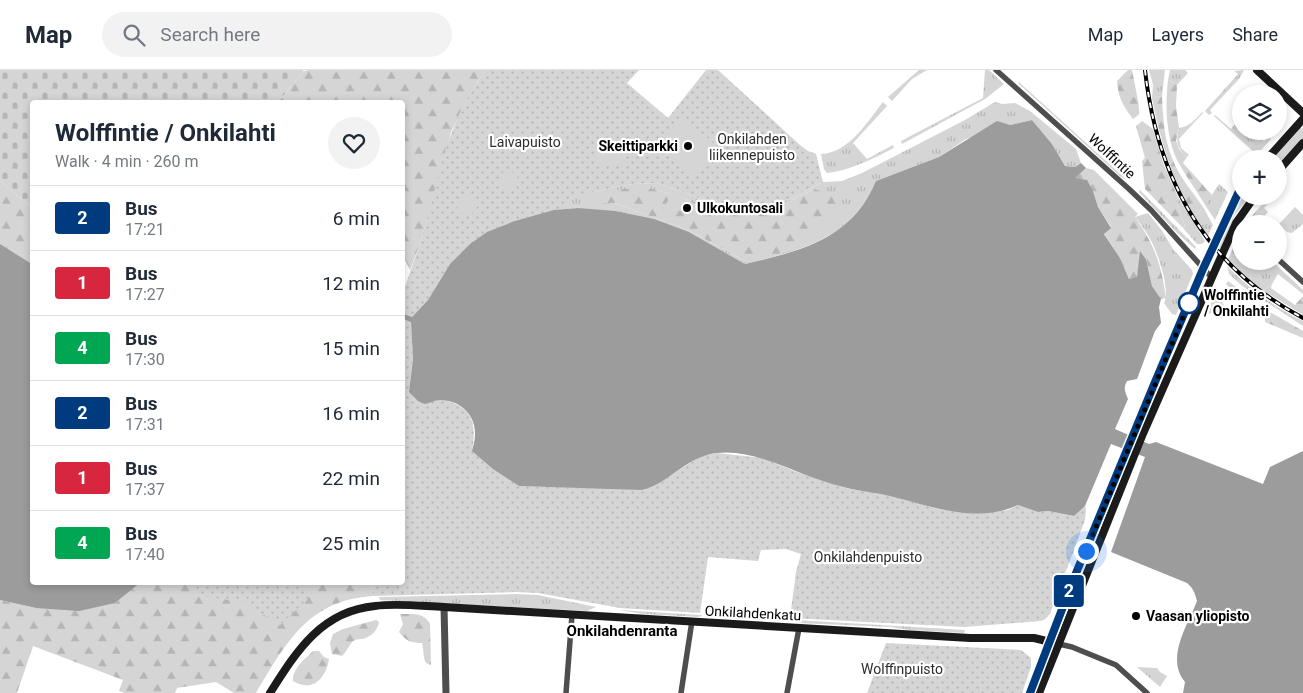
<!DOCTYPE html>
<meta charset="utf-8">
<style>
:root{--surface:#fff;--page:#f2f2f3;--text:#1f2937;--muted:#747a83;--line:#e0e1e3}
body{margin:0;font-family:Roboto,sans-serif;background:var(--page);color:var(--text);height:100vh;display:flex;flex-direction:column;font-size:19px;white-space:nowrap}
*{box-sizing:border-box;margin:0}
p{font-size:16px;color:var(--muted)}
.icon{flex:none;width:28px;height:28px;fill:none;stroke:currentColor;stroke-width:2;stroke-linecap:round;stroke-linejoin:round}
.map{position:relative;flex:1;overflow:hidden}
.side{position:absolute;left:30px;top:30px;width:375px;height:485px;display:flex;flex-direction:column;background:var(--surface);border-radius:5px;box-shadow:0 2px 8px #0003}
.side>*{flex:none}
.badge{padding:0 10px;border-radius:4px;font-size:18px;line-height:32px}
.fabs{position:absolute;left:1232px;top:15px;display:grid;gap:10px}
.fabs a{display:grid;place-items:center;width:55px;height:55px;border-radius:50%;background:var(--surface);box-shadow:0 2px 8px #0003;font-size:25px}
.you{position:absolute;width:25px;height:25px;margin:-12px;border:4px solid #fff;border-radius:50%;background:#1a73e8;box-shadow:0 0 0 8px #1a73e833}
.map>.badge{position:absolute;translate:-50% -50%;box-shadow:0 0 0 2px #fff}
.round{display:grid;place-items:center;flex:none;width:52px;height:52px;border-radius:26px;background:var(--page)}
.head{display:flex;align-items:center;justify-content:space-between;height:85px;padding:0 25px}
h1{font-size:24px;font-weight:700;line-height:38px}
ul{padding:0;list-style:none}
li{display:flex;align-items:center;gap:15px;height:65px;padding:0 25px;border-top:1px solid var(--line)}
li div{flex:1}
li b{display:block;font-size:19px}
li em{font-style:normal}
li .badge{min-width:55px;font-weight:700;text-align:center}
header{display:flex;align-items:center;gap:30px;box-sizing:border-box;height:70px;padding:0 25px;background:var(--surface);border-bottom:1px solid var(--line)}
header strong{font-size:24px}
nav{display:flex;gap:28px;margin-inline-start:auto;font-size:18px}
.search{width:350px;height:45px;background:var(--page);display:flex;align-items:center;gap:12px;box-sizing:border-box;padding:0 18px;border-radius:28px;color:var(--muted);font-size:19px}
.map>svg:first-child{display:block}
.grass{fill:url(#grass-tufts);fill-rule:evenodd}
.forest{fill:url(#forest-firs)}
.cemetery{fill:url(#cemetery-stones)}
.park{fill:url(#park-dots)}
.pitch{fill:#d5d5d5}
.water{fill:#9c9c9c}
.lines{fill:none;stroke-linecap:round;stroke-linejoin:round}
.minor{stroke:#4e4e4e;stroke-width:5.5}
.tertiary{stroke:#4e4e4e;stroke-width:7}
.secondary{stroke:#1b1b1b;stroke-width:8}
.rail-casing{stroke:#000;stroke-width:4}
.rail{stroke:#fff;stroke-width:2;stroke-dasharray:5.5;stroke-linecap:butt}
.line-casing{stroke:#fff;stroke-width:11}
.line{stroke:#003b80;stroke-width:8}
.walk{stroke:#000;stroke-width:5;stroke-dasharray:0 9}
.poi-dot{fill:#000;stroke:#fff;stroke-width:2}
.stop-dot{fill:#fff;stroke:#003b80;stroke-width:2.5}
.labels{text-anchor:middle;stroke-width:4.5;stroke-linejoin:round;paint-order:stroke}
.park-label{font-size:14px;fill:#2c2c2c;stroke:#fff}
.poi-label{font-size:14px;font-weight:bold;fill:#000;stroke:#fff;text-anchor:start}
.street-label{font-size:14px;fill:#000;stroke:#fff}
.stop-label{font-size:14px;font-weight:bold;fill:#000;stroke:#fff;text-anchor:start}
.neighbourhood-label{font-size:15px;font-weight:bold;fill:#000;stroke:#fff}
</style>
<header>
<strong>Map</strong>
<div class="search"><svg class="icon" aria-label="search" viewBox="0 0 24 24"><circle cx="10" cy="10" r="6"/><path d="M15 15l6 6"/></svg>Search here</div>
<nav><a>Map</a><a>Layers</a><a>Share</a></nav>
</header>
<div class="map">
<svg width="1303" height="623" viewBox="0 0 1303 623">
<defs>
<pattern id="grass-tufts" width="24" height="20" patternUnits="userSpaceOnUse" patternTransform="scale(1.25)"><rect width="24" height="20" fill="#d5d5d5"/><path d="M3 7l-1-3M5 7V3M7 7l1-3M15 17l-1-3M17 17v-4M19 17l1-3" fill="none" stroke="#b5b5b5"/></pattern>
<pattern id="forest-firs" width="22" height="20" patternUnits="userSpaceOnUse" patternTransform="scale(1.25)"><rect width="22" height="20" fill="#d5d5d5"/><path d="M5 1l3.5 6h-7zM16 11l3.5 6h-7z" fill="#b5b5b5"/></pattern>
<pattern id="cemetery-stones" width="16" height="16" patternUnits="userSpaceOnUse" patternTransform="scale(1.25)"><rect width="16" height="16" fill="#d5d5d5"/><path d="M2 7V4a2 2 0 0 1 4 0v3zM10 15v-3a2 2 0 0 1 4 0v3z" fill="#b5b5b5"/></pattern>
<pattern id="park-dots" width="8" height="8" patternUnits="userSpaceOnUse" patternTransform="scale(1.25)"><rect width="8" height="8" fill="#d5d5d5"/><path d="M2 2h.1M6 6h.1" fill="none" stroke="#b5b5b5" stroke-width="1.8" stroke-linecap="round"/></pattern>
</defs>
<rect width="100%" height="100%" fill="#fff"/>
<g class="grass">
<path d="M919,0H927L912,9L892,31L888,27Z"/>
<path d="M985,0H989L1004,14L985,29L902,74L901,71L983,28Z"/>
<path d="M1149,0H1165L1162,26L1152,28L1153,15Z"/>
<path d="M1170,0H1185L1188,3L1177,15L1168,10Z"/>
<path d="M1244,0L1239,9L1210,40L1212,43L1209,45L1205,41L1238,4L1234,1Z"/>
<path d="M1019,12L1128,111L1121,107L1018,13Z"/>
<path d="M883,32L887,36L853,73L867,89L893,75L894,78C872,89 851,100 827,103L824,99L821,84C849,83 867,52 883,32Z"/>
<path d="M995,32L1002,34L1015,33L1030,41L1076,79L1081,93L1075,97L1065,96L1052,74L1032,50L1010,55L966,69L939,87L876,111C852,169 801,180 745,194L689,162L578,138L554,140L569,134V128L615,117L633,114L657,113L729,139L755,140L787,130L823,112L842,111L862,103L965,50ZM647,117L728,142L755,144L788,132L814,119L746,191L690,161L615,133Z"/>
<path d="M1202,42L1203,43L1179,69L1181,78L1189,85L1187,87C1176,76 1176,73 1179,58C1189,57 1195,50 1202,42Z"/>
<path d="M1215,45L1231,59L1236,53L1241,59V61H1253L1264,71L1269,67L1271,69L1257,85L1214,46Z"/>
<path d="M1300,57L1303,59V68L1279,95V89H1272Z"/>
<path d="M1219,114L1228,122L1215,150L1205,135Z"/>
<path d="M1140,120L1196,177L1195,179L1178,164L1139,122Z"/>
<path d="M1241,126H1250L1235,145L1220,179L1218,177Z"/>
<path d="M1270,126H1274L1264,138L1268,142L1261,150L1264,153L1251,154L1248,150Z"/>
<path d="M1178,127L1205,171L1202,174H1197L1183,158L1185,156L1176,131Z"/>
<path d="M1203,137L1213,155L1208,166L1195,147Z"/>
<path d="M1295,137L1303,145V154L1292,163L1287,162L1279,154Z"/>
<path d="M1148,143L1163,162L1173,179L1192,200L1193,204L1184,225H1183L1178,236L1179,238L1176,245L1172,244L1164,233C1171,219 1157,180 1149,167C1145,160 1140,153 1135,147Z"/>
<path d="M1240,163L1241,191H1272L1303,220V224L1278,204L1272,214L1263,220L1248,209L1228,189Z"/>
<path d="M1227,196C1249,219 1275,237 1303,251V256L1242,216L1229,204Z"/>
<path d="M1228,211L1255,231H1236L1232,220L1226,214Z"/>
<path d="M1215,226L1219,227L1225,237L1204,246Z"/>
<path d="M516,524L538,525L596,537L587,541L380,530L379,527Z"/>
<path d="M619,540L701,545L702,546L698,547L643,544Z"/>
<path d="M796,550L965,560L964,563L909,560L891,557L796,553Z"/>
<path d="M1137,597L1157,598L1160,602L1167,606L1160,617Z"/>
</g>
<g class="forest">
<path d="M309,0H486L470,23L451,62L421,171L410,200L405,190H402V32H278L304,1Z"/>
<path d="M1128,0H1132C1133,6 1141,41 1139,44C1138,46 1135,47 1133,49C1123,36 1118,27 1117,11Z"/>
<path d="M1168,10L1177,15L1176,36L1179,58L1176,71L1179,79L1187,87L1183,93L1212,125L1205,135C1196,119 1184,104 1176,88C1166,65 1165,35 1168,10Z"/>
<path d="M1162,26C1163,47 1164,68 1172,88C1178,105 1192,121 1203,137L1195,147C1171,108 1161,72 1152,28Z"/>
<path d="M1142,51L1153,59L1163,93L1178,127L1176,131L1185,156L1183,158L1145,119L1142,91L1145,88L1136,56Z"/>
<path d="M1086,98L1094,100L1138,144L1135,147C1155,176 1161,193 1166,228L1161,229L1152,216L1146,189L1141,182L1137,208L1129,209L1120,188L1104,163L1111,157L1098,137L1093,121L1074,108Z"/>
<path d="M0,111L32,138V194L0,174Z"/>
<path d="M647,117L728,142L755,144L788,132L814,119L839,127L841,141L792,181L746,191L690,161L615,133H594L593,127L615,120Z"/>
<path d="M1272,214L1271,218L1295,235L1303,226V245L1263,220Z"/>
<path d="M1270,242L1303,261V268L1265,252V247Z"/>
<path d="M140,513H371L373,526C308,530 286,573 256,623H234L216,612L177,618L175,623H125L119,621L123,610L33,576L17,623H0V530L36,538L115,533Z"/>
<path d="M400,544C413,544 424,542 430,554L431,595L426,593C423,588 424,580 422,573C411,573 406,571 399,562L403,554Z"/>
<path d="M376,550L379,552C377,561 372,566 363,569C360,569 357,569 355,570C349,573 348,581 342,586L332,584L330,573L333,564L343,559Z"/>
<path d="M313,581H319L324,587L329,589C326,608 313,623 293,611C292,599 305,589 313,581Z"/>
</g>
<path class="cemetery" d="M0,0H302L304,1L278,32H32V138L0,111Z"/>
<g class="park">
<path d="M486,0H639L627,13L668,48L706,0H718L800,75L808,81L816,84L823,112L787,130L755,140L729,139L657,113L633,114L615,117L570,128L569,134L450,194L428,230L412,247L403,243V222L421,171L446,77L460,42L470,23Z"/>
<path d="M403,249L411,251L413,289L409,322C449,333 482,328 472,381L519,416L600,418L660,412L701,386L717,383L763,388L794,401L849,419L879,423L939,439L961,442H992L1008,440L1018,435L1038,442L1048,441L1074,446L1085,436L1086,439L1085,450L1050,544L1044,550L1040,551L964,557L790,548L796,502L801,484L786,479L761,480L758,491L708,487L700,543L620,538L538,523L516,522L373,526L371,513L402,512Z"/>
<path d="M195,513H306L308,529L280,555L244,532L199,526Z"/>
<path d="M886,573L1021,580L1031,588V597L1022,623H867Z"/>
</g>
<g class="pitch">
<path d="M684,48L719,78L692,107L656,73L668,65Z"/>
<path d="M623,81L624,94L597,97L596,83Z"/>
<circle cx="508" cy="111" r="10"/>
<path d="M671,123L709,140L704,151L666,135Z"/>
<circle cx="467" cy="135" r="10"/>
</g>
<g class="water">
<path d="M1032,50L1052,74L1065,96L1075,97L1081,93L1086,98L1075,108L1087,110L1093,121L1098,137L1111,158L1104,164L1120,188L1129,209L1137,207L1140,181L1146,189L1152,216L1161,229L1159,237L1161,253L1155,261L1137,309L1127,311C1123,318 1125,322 1128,329L1115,359L1149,374L1156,372L1263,414L1270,397L1303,381V623H1183L1185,612C1165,588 1188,555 1197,531C1195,523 1193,518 1187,513L1111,482L1145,387L1111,374L1085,436L1074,446L1048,441L1038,442L1018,435C974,456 924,433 881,424C871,422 860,421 851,419C838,416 826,412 814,408C783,397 750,379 716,383C693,386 678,402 659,413C654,416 648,418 642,420L519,416L493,399L472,381C473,376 475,371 475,365C476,345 460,330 440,330C435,330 430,333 425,334L418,331L409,322L413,289L411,252L403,249L402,243L412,247L428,230L450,194L470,174L487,162L515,151L554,140L578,138L615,141L654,149L689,162L745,194C801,181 852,169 876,111L939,87L997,51L1010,55Z"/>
<path d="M0,174L32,194V512L140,513L115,533L79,541L36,538L0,530Z"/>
</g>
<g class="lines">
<g class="minor">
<path d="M996,0L1129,119L1151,140L1212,208"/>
<path d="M1279,190L1303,212"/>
<path d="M1059,574L1072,577L1116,595L1147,623"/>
<path d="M566,623L572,545"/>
<path d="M681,623L692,551"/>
<path d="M787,623L799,558"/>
</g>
<path class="tertiary" d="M444,537L446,623"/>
<g class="secondary">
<path d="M1257,0L1303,43"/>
<path d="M1267,89L1303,49"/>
<path d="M1279,100L1303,73"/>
<path d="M270,623C296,582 321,541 375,536C397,533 421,536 444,537L970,568H1034L1059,574"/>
<path d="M1030,623L1074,508L1155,312L1203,199L1241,117"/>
<path d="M1039,623L1142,366L1164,316L1236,153L1255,126"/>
</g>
<defs>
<path id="rail" d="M1145,0C1157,108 1205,196 1303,248"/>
</defs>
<use href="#rail" class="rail-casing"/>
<use href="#rail" class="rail"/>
</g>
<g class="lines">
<defs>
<path id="line" d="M1030,623L1074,508L1155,312L1203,199L1241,117"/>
</defs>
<use href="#line" class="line-casing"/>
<use href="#line" class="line"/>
<path class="walk" d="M1086,481L1189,233"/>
</g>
<g class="poi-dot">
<circle cx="688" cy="76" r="5"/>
<circle cx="687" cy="138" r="5"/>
<circle cx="1136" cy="546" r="5"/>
</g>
<circle class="stop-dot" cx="1189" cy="233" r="10"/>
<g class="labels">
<g class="park-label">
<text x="752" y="74">Onkilahden<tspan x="752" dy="16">liikennepuisto</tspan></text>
<text x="525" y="77">Laivapuisto</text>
<text x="868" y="492">Onkilahdenpuisto</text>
<text x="902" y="604">Wolffinpuisto</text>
</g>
<g class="poi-label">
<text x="678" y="81" text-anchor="end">Skeittiparkki</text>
<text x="697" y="143">Ulkokuntosali</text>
<text x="1146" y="551">Vaasan yliopisto</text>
</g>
<g class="street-label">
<text transform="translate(1112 86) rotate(43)" y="5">Wolffintie</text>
<text transform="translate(753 543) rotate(3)" y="5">Onkilahdenkatu</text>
</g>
<g class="stop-label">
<text x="1204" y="230">Wolffintie<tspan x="1204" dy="16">/ Onkilahti</tspan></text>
</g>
<g class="neighbourhood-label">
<text x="622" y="566">Onkilahdenranta</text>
</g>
</g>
</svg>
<div class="fabs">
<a><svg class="icon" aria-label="layers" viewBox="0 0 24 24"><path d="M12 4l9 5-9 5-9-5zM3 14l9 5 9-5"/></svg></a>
<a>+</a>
<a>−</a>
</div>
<div class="you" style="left:1086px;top:481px"></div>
<b class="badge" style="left:1069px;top:521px;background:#003b80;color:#fff">2</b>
<section class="side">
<div class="head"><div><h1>Wolffintie / Onkilahti</h1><p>Walk · 4 min · 260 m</p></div><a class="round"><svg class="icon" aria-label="heart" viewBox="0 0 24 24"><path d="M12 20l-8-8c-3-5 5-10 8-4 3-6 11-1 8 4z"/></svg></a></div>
<ul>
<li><span class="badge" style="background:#003b80;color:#fff">2</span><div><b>Bus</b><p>17:21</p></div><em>6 min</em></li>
<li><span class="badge" style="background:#d7263d;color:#fff">1</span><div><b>Bus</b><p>17:27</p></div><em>12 min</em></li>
<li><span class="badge" style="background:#00a651;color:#fff">4</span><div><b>Bus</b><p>17:30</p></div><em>15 min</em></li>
<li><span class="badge" style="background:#003b80;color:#fff">2</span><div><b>Bus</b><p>17:31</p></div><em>16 min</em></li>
<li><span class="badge" style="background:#d7263d;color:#fff">1</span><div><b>Bus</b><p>17:37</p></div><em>22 min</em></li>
<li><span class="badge" style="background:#00a651;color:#fff">4</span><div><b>Bus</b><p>17:40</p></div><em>25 min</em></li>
</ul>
</section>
</div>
